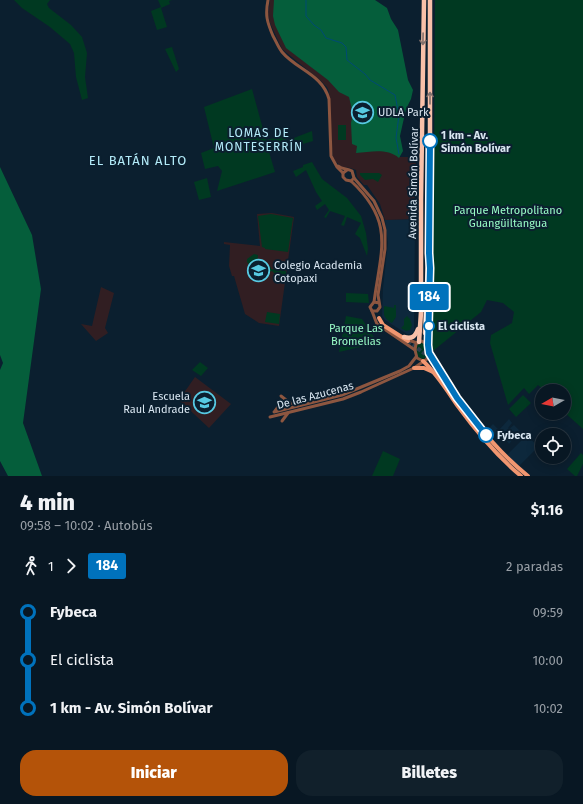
<!DOCTYPE html>
<html lang="es">
<meta charset="utf-8">
<style>
:root{--surface:#081723;--page:#11202b;--text:#f1f3f6;--muted:#989fa6;--line:#293641;--accent:#b45309}
body{margin:0;font-family:"Fira Sans",sans-serif;background:var(--page);color:var(--text);height:100vh;display:flex;flex-direction:column;font-size:15px;white-space:nowrap}
*{box-sizing:border-box;margin:0}
p{font-size:13px;color:var(--muted)}
.icon{flex:none;width:22px;height:22px;fill:none;stroke:currentColor;stroke-width:2;stroke-linecap:round;stroke-linejoin:round}
.map{position:relative;height:476px;overflow:hidden}
.details{display:flex;flex-direction:column;background:var(--surface);flex:1}
.details>*{flex:none}
.badge{padding:0 8px;border-radius:3px;font-size:14px;line-height:26px}
.needle{width:26px;rotate:261deg}
.tools{position:absolute;left:535px;top:384px;display:grid;gap:8px}
.tools a{display:grid;place-items:center;width:36px;height:36px;border-radius:50%;background:var(--surface);box-shadow:0 2px 10px #0003,0 0 0 1px var(--line);font-size:20px}
.map>.badge{position:absolute;translate:-50% -50%;box-shadow:0 0 0 2px #fff}
.legs{display:flex;align-items:center;gap:6px;height:44px;padding:0 20px;font-size:13px}
.legs p{margin-inline-start:auto}
.overview{display:flex;align-items:center;justify-content:space-between;height:68px;padding:0 20px}
h1{font-size:22px;font-weight:800;line-height:30px}
.button{display:flex;gap:8px;margin-top:auto;padding:8px 20px}
.button a{flex:1;height:46px;border-radius:16px;background:var(--accent);color:#fff;font-size:16px;font-weight:800;line-height:46px;text-align:center}
.button a+a{background:var(--page);color:var(--text)}
ul{padding:0 20px;list-style:none}
li{display:flex;align-items:center;gap:14px;height:48px;font-size:15px}
li i{display:grid;place-items:center;width:6px;height:100%;margin:0 5px;background:currentColor}
li i::after{content:'';width:10px;height:10px;margin:-5px;border:3px solid;border-radius:50%;background:var(--surface)}
li p{margin-inline-start:auto}
li:first-child i{background:linear-gradient(#0000 50%,currentColor 0)}
li:last-child i{background:linear-gradient(currentColor 50%,#0000 0)}
.map>svg:first-child{display:block}
.built{fill:#0d283c}
.education{fill:#311e22}
.green{fill:#003921}
.forest{fill:#055e3b}
.lines{fill:none;stroke-linecap:round;stroke-linejoin:round}
.stream{stroke:#004a75;stroke-width:1}
.major-tunnel{stroke:#2a3d4c;stroke-width:4;stroke-dasharray:4 2;stroke-linecap:butt}
.minor{stroke:#8d5640;stroke-width:3}
.major{stroke:#f19670;stroke-width:4}
.highway{stroke:#f8c0a9;stroke-width:4.5}
.oneway{stroke:#82706c}
.line-1-casing{stroke:#fff;stroke-width:9}
.line-1{stroke:#0072bc;stroke-width:6}
.stop-1-dot{fill:#fff;stroke:#0072bc;stroke-width:2}
.labels{text-anchor:middle;stroke-width:4;stroke-linejoin:round;paint-order:stroke}
.poi-label{font-size:11px;fill:#d9e6f1;stroke:#0b1f2f;text-anchor:start}
.stop-label{font-size:11px;font-weight:bold;fill:#d9e6f1;stroke:#0b1f2f;text-anchor:start}
.street-label{font-size:11px;fill:#d9e6f1;stroke:#0b1f2f}
.park-label{font-size:11px;fill:#99fcc6;stroke:#0b1f2f}
.neighbourhood-label{font-size:12px;letter-spacing:1px;fill:#b3ebf9;stroke:#0b1f2f}
.quarter-label{font-size:13px;letter-spacing:1px;fill:#b3ebf9;stroke:#0b1f2f}
</style>
<div class="map">
<svg width="583" height="476" viewBox="0 0 583 476">
<rect width="100%" height="100%" fill="#0b1f2f"/>
<g class="built">
<path d="M415,219L414,332L410,334H407L385,320L382,316L383,288L388,243L385,220Z"/>
<path d="M509,419L512,423L508,428L509,429L514,425L520,431L509,444L499,430L493,436L487,430L493,424L499,430Z"/>
<path d="M527,435L538,447L519,466L507,455Z"/>
</g>
<g class="education">
<path d="M270,0H303L397,153L400,157H411L413,159H416L415,219L385,220L380,204L367,185H364L357,177L356,170L350,168L342,167L336,162L333,157L332,149L329,92L327,87L320,80L282,49L270,23L268,14Z"/>
<path d="M272,213L294,217L279,326L259,323L245,314L234,276H232L229,266L230,245L224,244V242L260,246L257,214Z"/>
<path d="M101,287L114,293L105,328L108,333L96,341L81,324L92,326Z"/>
<path d="M195,377L231,404L209,428L179,400Z"/>
</g>
<g class="green">
<path d="M14,0H50L47,4L49,8L71,25L82,37L87,53L85,77L88,98L82,100L76,77L74,53L70,44L50,27L22,8Z"/>
<path d="M158,0H172L169,1L170,4L161,8L167,27L157,30L151,11L161,7Z"/>
<path d="M435,0H583V429L564,412V391H545L538,385L529,394L524,388L508,405L490,343L491,335L512,323L514,312L503,303L487,300L481,312L433,351L430,333L434,187Z"/>
<path d="M172,47L179,69L176,72L165,49Z"/>
<path d="M252,89L266,140L285,135L286,141L312,131L313,141L286,149L285,147L269,152L275,172L217,191L222,171L218,166L205,169L201,153L214,148L204,107Z"/>
<rect x="338" y="125" width="8" height="15"/>
<path d="M312,162L322,179L347,198L361,216L366,233L368,249L367,256L360,238L355,234L361,223L347,217L344,226L341,225L345,216L330,211L326,218L324,217L329,210L325,204L317,210L315,206L322,201L316,192L306,170L296,177L293,171L303,167V165Z"/>
<path d="M360,173H379L382,175L378,182L373,179L365,180L360,175Z"/>
<path d="M207,178L211,197L199,200L194,182Z"/>
<path d="M271,214L293,218L288,252L265,249V248L262,247L258,216Z"/>
<path d="M254,254L258,255L257,265L271,267V269L286,271V275L275,274L272,271L269,272L253,270L247,262V259Z"/>
<path d="M346,293L368,294L369,303L346,302Z"/>
<path d="M394,305H396V317L392,323C383,317 384,316 384,306L394,308Z"/>
<path d="M267,312L280,314L279,324L265,322Z"/>
<path d="M346,316L362,319L376,340L373,344L339,352Z"/>
<path d="M407,316L410,319L412,325L410,330L406,331L401,328L404,325V319Z"/>
<path d="M422,342C426,346 429,353 425,358L422,359L419,358L416,351L417,345Z"/>
<path d="M200,362L208,368L201,376L192,370Z"/>
<path d="M523,395L531,403L516,417L509,409Z"/>
<path d="M383,451L400,459L393,476H372Z"/>
<path d="M581,453L583,455V464L577,476H575L567,469Z"/>
</g>
<g class="forest">
<path d="M274,0H375L387,8L391,19L398,30L408,80L413,90L411,99L406,109L400,136L403,151L399,158C387,148 371,152 356,153L357,146L352,144L351,123L353,114L349,97L339,92L328,80L286,48L275,25L273,16Z"/>
<path d="M0,167L32,235L41,289L23,423L42,476H8L0,461V370L3,363L0,355Z"/>
</g>
<g class="lines">
<path class="stream" d="M306,0V16L314,25L321,30L326,38L342,43L346,47L347,60L365,74L370,80L395,95L399,115L396,138L399,154"/>
<path class="major-tunnel" d="M408,341L425,354L436,368"/>
<g class="minor">
<path d="M268,0C265,15 267,22 273,36C276,41 278,47 282,52C297,70 322,74 329,99L331,156L337,167L343,173"/>
<path d="M338,166C343,170 347,168 352,171L354,178L351,181L346,180L343,177V173L347,170"/>
<path d="M354,178L374,201L382,218L385,230V249L378,295L380,307L377,311H372L370,307L374,302L379,303"/>
<path d="M351,181C395,222 381,249 374,302"/>
<path d="M372,311L375,319L377,324L415,350"/>
<path d="M406,339L417,343"/>
<path d="M281,396L290,403L298,405"/>
<path d="M275,411L281,403"/>
<path d="M274,412L342,395L400,371L409,366L416,357"/>
<path d="M270,417L343,399L361,392L414,368L427,359L429,355L426,343L421,341L416,344L415,350L417,358L423,361"/>
<path d="M282,421L288,413"/>
</g>
<g class="major">
<path d="M379,318L383,325L408,341"/>
<path d="M429,353C459,399 484,441 528,476"/>
<path d="M423,361C437,374 446,389 457,405C476,431 497,456 521,476"/>
<path d="M414,368H424L433,372"/>
</g>
<g class="highway">
<path d="M425,333L428,261"/>
<path d="M404,337C412,339 415,337 418,329"/>
<path d="M419,342L421,312V200L424,0"/>
<path d="M427,345L430,268L429,253L430,177V0"/>
</g>
</g>
<defs><path id="oneway-shaft" d="M-6 0H5M1.5-3L5.5 0L1.5 3" fill="none" stroke-width="1.6" stroke-linecap="round" stroke-linejoin="round"/></defs>
<g class="oneway">
<use href="#oneway-shaft" transform="translate(423 39) rotate(91)"/>
<use href="#oneway-shaft" transform="translate(430 98) rotate(-90)"/>
</g>
<g class="lines">
<defs>
<path id="line-1" d="M430,141L429,253L430,268L428,345L429,353L457,398L486,435"/>
</defs>
<use href="#line-1" class="line-1-casing"/>
<use href="#line-1" class="line-1"/>
</g>
<defs>
<symbol id="university-ring" viewBox="-11 -11 22 22"><circle r="9.5" fill="#0b1f2f" stroke="#57c9e2" stroke-width="1.5"/><path d="M0-5L7-2L0 1L-7-2ZM-4 1L0 2.5L4 1V4Q0 6-4 4Z" fill="#57c9e2"/></symbol>
</defs>
<g fill-rule="evenodd">
<use href="#university-ring" x="350" y="100" width="25" height="25"/>
<use href="#university-ring" x="246" y="258" width="25" height="25"/>
<use href="#university-ring" x="192" y="390" width="25" height="25"/>
</g>
<g class="stop-1-dot">
<circle cx="430" cy="141" r="7"/>
<circle cx="429" cy="326" r="5"/>
<circle cx="486" cy="435" r="7"/>
</g>
<g class="labels">
<g class="poi-label">
<text x="378" y="116">UDLA Park</text>
<text x="274" y="269">Colegio Academia<tspan x="274" dy="13">Cotopaxi</tspan></text>
<text x="190" y="400" text-anchor="end">Escuela<tspan x="190" dy="13">Raul Andrade</tspan></text>
</g>
<g class="stop-label">
<text x="441" y="139">1 km - Av.<tspan x="441" dy="13">Simón Bolívar</tspan></text>
<text x="438" y="330">El ciclista</text>
<text x="497" y="439">Fybeca</text>
</g>
<g class="street-label">
<text transform="translate(413 183) rotate(-89)" y="4">Avenida Simón Bolívar</text>
<text transform="translate(315 395) rotate(-15)" y="4">De las Azucenas</text>
</g>
<g class="park-label">
<text x="508" y="214">Parque Metropolitano<tspan x="508" dy="13">Guangüiltangua</tspan></text>
<text x="356" y="332">Parque Las<tspan x="356" dy="13">Bromelias</tspan></text>
</g>
<g class="neighbourhood-label">
<text x="259" y="137">LOMAS DE<tspan x="259" dy="14">MONTESERRÍN</tspan></text>
</g>
<g class="quarter-label">
<text x="138" y="165">EL BATÁN ALTO</text>
</g>
</g>
</svg>
<div class="tools">
<a><svg class="needle" viewBox="-14 -14 28 28"><path d="M0-13l5 13h-10z" fill="#e53935"/><path d="M0 13l5-13h-10z" fill="#989fa6"/></svg></a>
<a><svg class="icon" aria-label="locate" viewBox="0 0 24 24"><circle cx="12" cy="12" r="6"/><path d="M12 2v4M12 18v4M2 12h4M18 12h4"/></svg></a>
</div>
<b class="badge" style="left:429px;top:297px;background:#0072bc;color:#fff">184</b>
</div>
<section class="details">
<div class="overview"><div><h1>4 min</h1><p>09:58 – 10:02 · Autobús</p></div><b>$1.16</b></div>
<div class="legs"><svg class="icon" aria-label="walk" viewBox="0 0 24 24"><circle cx="13" cy="4" r="2"/><path d="M13 8l-2 6 4 7M11 14l-3 7M7 12l3-4h3l4 4"/></svg>1<svg class="icon" aria-label="forward" viewBox="0 0 24 24"><path d="M9 5l7 7-7 7"/></svg><b class="badge" style="background:#0072bc;color:#fff">184</b><p>2 paradas</p></div>
<ul>
<li><i style="color:#0072bc"></i><b>Fybeca</b><p>09:59</p></li>
<li><i style="color:#0072bc"></i><span>El ciclista</span><p>10:00</p></li>
<li><i style="color:#0072bc"></i><b>1 km - Av. Simón Bolívar</b><p>10:02</p></li>
</ul>
<div class="button"><a>Iniciar</a><a>Billetes</a></div>
</section>
